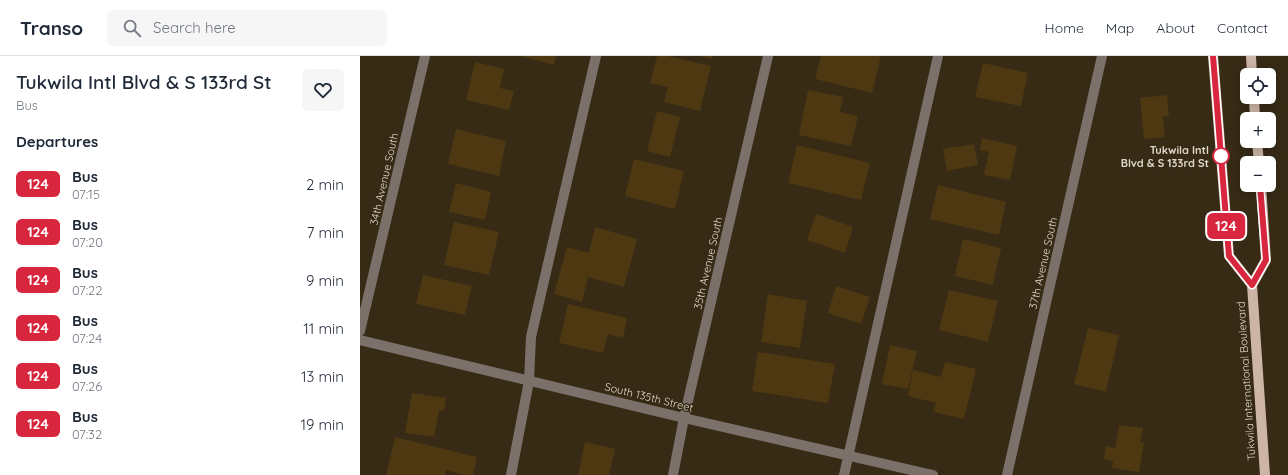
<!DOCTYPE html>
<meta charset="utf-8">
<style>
:root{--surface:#fff;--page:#f6f6f7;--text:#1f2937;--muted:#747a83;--line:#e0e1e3}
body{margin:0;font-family:Quicksand,sans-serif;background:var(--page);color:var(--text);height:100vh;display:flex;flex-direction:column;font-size:15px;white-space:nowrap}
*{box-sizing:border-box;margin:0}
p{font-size:13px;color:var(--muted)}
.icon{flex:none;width:22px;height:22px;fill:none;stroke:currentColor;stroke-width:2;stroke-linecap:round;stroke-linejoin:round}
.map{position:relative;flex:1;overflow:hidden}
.sheet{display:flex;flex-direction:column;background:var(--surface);width:360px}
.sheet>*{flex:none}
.badge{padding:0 8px;border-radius:6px;font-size:14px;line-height:26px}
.buttons{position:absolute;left:880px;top:12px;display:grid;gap:8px}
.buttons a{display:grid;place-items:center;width:36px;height:36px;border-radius:6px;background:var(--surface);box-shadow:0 2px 10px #0003;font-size:20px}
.map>.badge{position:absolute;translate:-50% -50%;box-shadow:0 0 0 2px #fff}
h2{padding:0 16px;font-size:15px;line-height:36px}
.round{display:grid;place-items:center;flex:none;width:42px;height:42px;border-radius:6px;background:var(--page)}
.head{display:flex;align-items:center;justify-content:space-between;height:68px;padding:0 16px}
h1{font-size:19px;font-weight:600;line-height:30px}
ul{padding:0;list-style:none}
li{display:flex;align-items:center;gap:12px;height:48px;padding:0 16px}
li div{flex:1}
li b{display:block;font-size:15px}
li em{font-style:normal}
li .badge{min-width:44px;font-weight:700;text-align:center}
header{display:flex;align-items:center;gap:24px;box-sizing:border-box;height:56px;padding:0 20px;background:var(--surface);border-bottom:1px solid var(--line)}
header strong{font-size:19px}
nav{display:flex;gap:22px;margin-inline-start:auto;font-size:14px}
.search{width:280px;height:36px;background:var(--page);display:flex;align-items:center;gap:10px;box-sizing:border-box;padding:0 14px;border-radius:6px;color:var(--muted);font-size:15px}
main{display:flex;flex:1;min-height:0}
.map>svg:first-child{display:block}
.building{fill:#4d3812}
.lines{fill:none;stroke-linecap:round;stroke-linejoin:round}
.minor{stroke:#7c716a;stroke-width:10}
.major{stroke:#ccb5a7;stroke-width:10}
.line-casing{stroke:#fff;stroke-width:9}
.line{stroke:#d7263d;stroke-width:6}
.stop-dot{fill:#fff;stroke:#d7263d;stroke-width:2}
.labels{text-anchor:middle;stroke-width:3;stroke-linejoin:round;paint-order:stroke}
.stop-label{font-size:11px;font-weight:bold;fill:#dfd7ca;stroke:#372b16;text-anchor:end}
.street-label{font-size:11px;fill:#dfd7ca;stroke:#372b16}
</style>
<header>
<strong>Transo</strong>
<div class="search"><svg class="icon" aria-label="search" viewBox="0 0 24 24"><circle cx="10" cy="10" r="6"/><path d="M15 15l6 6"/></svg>Search here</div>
<nav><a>Home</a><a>Map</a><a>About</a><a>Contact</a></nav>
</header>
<main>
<section class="sheet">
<div class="head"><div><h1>Tukwila Intl Blvd &amp; S 133rd St</h1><p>Bus</p></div><a class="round"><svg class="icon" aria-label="heart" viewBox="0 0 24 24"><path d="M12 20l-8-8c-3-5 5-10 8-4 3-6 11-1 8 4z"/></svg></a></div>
<h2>Departures</h2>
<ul>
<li><span class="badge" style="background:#d7263d;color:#fff">124</span><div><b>Bus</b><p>07:15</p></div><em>2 min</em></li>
<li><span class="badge" style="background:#d7263d;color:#fff">124</span><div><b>Bus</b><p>07:20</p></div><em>7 min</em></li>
<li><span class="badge" style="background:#d7263d;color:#fff">124</span><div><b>Bus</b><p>07:22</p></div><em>9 min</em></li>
<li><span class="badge" style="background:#d7263d;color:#fff">124</span><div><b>Bus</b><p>07:24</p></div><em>11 min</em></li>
<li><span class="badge" style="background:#d7263d;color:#fff">124</span><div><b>Bus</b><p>07:26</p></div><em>13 min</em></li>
<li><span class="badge" style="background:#d7263d;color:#fff">124</span><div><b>Bus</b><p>07:32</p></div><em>19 min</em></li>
</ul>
</section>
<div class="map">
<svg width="928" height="419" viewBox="0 0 928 419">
<rect width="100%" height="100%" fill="#372b16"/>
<g class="building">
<path d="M160,0H196L194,9Z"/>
<path d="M297,0H308L351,10L340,55L304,46L308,31L290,27Z"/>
<path d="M341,0H353L352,3Z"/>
<path d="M461,0H521L512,37L455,23Z"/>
<path d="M115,6L144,13L140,32L154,35L149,54L106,44Z"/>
<path d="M623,7L668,17L661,50L615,41Z"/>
<path d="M448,34L483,41L480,56L498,60L491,90L439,79Z"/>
<path d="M807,39L809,60L803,61L805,81L784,83L780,42Z"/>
<path d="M297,55L320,61L310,101L287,95Z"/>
<path d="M96,73L146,85L139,120L88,108Z"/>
<path d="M622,82L657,90L650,124L624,119L629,96L620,94Z"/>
<path d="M614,88L618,109L587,115L583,93Z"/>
<path d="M437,89L510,107L501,144L428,127Z"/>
<path d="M274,103L324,115L315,153L265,140Z"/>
<path d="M96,127L131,136L125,164L89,156Z"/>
<path d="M578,129L646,146L639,179L570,163Z"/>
<path d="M456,158L493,171L485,197L447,184Z"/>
<path d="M94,166L139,176L129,219L84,209Z"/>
<path d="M235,171L277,183L264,231L228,221L222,246L194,238L207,191L229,197Z"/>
<path d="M603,183L641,192L633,229L595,220Z"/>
<path d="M63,219L112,230L105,259L56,248Z"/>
<path d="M476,230L510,241L501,268L468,257Z"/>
<path d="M589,234L638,245L628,286L579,274Z"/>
<path d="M408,238L447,245L440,292L401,286Z"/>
<path d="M208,248L267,262L263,282L248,278L243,297L199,287Z"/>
<path d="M728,272L759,279L746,336L714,328Z"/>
<path d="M530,289L557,295L548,333L522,328Z"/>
<path d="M398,296L475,308L468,347L392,335Z"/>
<path d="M585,306L616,313L604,363L573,356L576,347L548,340L553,314L581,321Z"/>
<path d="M52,337L86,342L84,355L79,354L74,381L45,377Z"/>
<path d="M759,369L783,372L780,386L784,387L779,416L752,412L753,405L744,403L746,390L755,392Z"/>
<path d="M35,381L117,401L113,419H104L86,414L85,419H26Z"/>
<path d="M225,386L255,393L249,419H218Z"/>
</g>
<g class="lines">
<g class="minor">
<path d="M0,275L65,0"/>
<path d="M0,284L324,362L573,419"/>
<path d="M151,419L169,325L171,281L236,0"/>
<path d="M313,419L324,362L408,0"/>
<path d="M484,419L578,0"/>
<path d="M647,419L742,0"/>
</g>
<g class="major">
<path d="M853,0L869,200L892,229"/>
<path d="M891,0L892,19"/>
<path d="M894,41L895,63"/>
<path d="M897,85L899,107"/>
<path d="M901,129L906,204L892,229L905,419"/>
</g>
</g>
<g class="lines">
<defs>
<path id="line" d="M853,0L869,200L892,229L906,204L900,129"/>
</defs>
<use href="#line" class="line-casing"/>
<use href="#line" class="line"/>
</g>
<circle class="stop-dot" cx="861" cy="100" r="8"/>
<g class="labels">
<g class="stop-label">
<text x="849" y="98">Tukwila Intl<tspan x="849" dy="13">Blvd &amp; S 133rd St</tspan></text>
</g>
<g class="street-label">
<text transform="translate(24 123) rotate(-77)" y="4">34th Avenue South</text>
<text transform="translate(348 207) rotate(-77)" y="4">35th Avenue South</text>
<text transform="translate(683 207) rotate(-77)" y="4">37th Avenue South</text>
<text transform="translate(886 325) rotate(-94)" y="4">Tukwila International Boulevard</text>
<text transform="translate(289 341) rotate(14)" y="4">South 135th Street</text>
</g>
</g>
</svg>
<div class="buttons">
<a><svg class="icon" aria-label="locate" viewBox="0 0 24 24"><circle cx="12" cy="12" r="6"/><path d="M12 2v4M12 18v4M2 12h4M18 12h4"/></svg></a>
<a>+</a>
<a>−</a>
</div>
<b class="badge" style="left:866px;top:170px;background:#d7263d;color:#fff">124</b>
</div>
</main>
